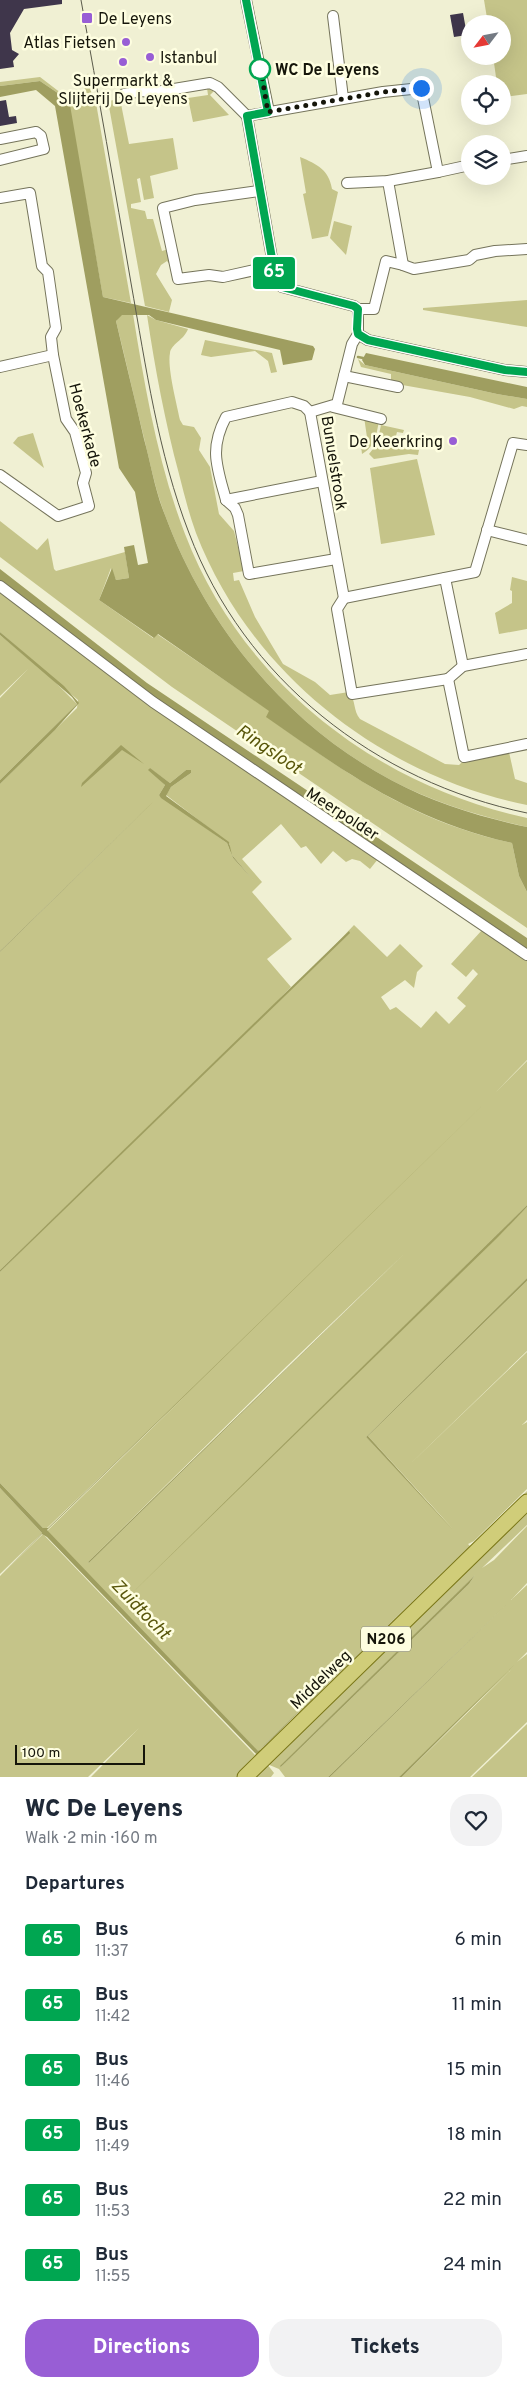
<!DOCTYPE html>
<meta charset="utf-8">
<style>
:root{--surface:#fff;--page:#f2f2f3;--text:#1f2937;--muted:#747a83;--accent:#985ed5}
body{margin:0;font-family:Overpass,sans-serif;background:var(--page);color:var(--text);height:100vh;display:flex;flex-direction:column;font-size:19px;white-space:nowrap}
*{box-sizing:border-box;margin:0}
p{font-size:16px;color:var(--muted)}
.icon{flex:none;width:28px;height:28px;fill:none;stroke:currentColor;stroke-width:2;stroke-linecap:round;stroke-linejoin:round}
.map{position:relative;height:1777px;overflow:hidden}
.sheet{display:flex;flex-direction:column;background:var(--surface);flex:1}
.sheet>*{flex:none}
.badge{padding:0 10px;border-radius:4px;font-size:18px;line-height:32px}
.needle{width:32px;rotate:238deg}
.buttons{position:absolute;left:461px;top:15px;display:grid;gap:10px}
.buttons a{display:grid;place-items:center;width:50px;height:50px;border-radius:50%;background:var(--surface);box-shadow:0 5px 20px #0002;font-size:25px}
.scale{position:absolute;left:15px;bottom:12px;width:130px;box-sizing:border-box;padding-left:5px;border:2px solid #15150a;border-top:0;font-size:14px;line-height:18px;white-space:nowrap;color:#15150a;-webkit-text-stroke:4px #fefee0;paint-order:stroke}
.you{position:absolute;width:25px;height:25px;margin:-12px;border:4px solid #fff;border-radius:50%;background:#1a73e8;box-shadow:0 0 0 8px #1a73e833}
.map>.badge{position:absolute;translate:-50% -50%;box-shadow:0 0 0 2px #fff}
h2{padding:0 25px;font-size:19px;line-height:45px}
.round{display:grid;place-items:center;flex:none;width:52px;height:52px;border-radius:20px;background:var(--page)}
.headline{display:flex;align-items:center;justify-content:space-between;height:85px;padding:0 25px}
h1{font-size:24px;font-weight:800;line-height:38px}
.cta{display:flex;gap:10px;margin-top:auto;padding:10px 25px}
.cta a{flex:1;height:58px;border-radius:20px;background:var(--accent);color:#fff;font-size:20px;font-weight:800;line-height:58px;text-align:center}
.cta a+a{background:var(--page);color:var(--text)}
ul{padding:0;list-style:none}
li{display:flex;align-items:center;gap:15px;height:65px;padding:0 25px}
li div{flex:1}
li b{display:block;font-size:19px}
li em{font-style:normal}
li .badge{min-width:55px;font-weight:700;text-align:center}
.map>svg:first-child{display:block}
.green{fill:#c5c489;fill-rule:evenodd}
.water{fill:#9f9e60}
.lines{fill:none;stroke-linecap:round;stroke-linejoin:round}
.stream{stroke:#9f9e60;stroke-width:2.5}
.building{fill:#3f364b}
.minor-casing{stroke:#75745b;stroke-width:12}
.primary-casing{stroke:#7a7618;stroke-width:17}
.minor{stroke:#fff;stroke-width:10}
.primary{stroke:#d0cd79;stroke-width:15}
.tram{stroke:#5a5a4a;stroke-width:1}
.line-casing{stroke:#fff;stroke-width:11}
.line{stroke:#00a651;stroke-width:8}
.walk{stroke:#15150a;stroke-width:5;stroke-dasharray:0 9}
.poi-dot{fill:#985ed5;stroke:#fefee0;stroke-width:2}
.stop-dot{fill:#fff;stroke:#00a651;stroke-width:2.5}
.labels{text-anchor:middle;stroke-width:5;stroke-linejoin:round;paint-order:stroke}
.shield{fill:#fefee0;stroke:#5b5b4a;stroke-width:1}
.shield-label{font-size:15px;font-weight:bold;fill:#15150a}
.poi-label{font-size:16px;fill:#15150a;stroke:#fefee0;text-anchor:start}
.stop-label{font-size:16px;font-weight:bold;fill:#15150a;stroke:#fefee0;text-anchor:start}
.street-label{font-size:16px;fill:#15150a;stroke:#fefee0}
.water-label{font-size:18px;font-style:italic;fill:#58560a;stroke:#fefee0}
</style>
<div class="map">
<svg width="527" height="1777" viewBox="0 0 527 1777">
<rect width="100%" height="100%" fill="#f0f0d3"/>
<g class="green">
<path d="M484,0H527V94L503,97L502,84H497L493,56H502V24H488Z"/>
<path d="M88,73L93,103H96L131,303L103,297L68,100L40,81L0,86V82L40,77L70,100L83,96Z"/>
<path d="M211,87L215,90L210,95L229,115L193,122L188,98L208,95L207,88Z"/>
<path d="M120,99L129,144L173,138L178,169L150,176L154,198L144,200L140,178L137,179L141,202L131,204V208L145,211L147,219H153L162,251L169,249L171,266L167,261L161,265L156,274L172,300L169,312L145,306L108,101Z"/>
<path d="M300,157C317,164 329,170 332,189L338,192L328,236L312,239L303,194L306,193Z"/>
<path d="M334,221L352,226L346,255L330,238Z"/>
<path d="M527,300V327L423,310V308Z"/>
<path d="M133,314C145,388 158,464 185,534C241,681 375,785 527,818V827C480,816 434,803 391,780C286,724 206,626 165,515C156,492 151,467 145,442C135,402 126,361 116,321L120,315Z"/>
<path d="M147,315L156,320L188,329C184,340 171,344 170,353C167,367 177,405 180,420L183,425L194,427L201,438L199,450L210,467L219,514L234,531L244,571L233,573L234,581L239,580L255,617L283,664L315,682L330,695L349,692C356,700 353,711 360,719L445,764L459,765L465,759L509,752L515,779L527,783V805C380,775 250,673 196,533C189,514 184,494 179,474C165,422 155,368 147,315Z"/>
<path d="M205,340L272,353L277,372L271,373L268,361L255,351L211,357L201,355Z"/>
<path d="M358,359L365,365L497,394L527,399V407L522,406L514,409L470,397L391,383V374L361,367Z"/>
<path d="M364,417L379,420C377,433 375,447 362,454L361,446L368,444Z"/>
<path d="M381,425L404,430L403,433L397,432L394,444L419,450L418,455L409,454L374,459L369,454L377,444Z"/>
<path d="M33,433L44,468L13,443L18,437Z"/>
<path d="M417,459L435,535L381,544L370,468Z"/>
<path d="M0,521L37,550L48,538L54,569L56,571L125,552L129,578L116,580L111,568L99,600L153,638L157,634L270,711L267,717C347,774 414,822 512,843L519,876L527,892V928L172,687L0,557Z"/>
<path d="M512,577L527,581V629L499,634L495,613L512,603V591L510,590Z"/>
<path d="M0,581L527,951V1060L496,1092L527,1061V1205L311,1418L527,1207V1278L366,1437L453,1529L368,1436L527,1281V1351L406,1468L527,1352V1420L522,1425L527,1422V1489L474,1541L468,1544L470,1546L527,1491V1525L482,1568L494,1560L527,1526V1583L511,1600L527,1585V1652L517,1662L527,1654V1722L470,1777H402L511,1670L399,1777H330L506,1605L328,1777H285L279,1769L267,1764L274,1773L271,1777H91L139,1728L88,1777H0V1576L43,1534L255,1755L258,1752L47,1531L187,1394L47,1528H43L0,1483V1272L90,1183L0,1270V952L154,801L0,951V784L77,708L78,700L0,632ZM149,768L170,783L186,770L191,773L171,787L166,795L230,844L229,847L232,855L253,880L233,858L227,843L159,795L165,785ZM281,824L301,848L306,846L321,864L333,851L346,862L352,859L360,861L370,869L378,859L483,929L451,964L466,977L473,969L478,974L457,998L466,1006L449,1024L436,1011L421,1028L396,1007L390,1010L381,997L405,980L414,988L417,972L423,966L400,944L387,957L354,925L315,966L278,1000L291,987L267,959L292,939L252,892L262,882L242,859ZM404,1254L89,1563L88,1562L286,1367ZM463,1552L262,1749L264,1745ZM475,1575L469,1584L281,1767V1766Z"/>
<path d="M0,635L49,676L77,704L0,780V698L28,669L0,696Z"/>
<path d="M0,1488L42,1533L0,1574Z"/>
<path d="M527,1724V1777H472Z"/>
</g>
<g class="water">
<path d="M40,81L68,100L70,105L103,297L313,346L315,349L312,360L283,365L280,350L156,320L149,315H122L116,321C125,360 135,399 144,439C151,464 155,491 165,515C206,626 286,724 391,780C434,803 480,817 527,827V892L519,876L512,843C413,821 347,774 266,717L269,711L158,634L154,638L99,600L112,568L116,580L129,578L124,547L134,545L138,565L148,563L135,492L119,468L55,106L36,90L0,97V86Z"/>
<path d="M366,353L527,387V399L497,394L365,365L362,360Z"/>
<path d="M0,569L147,683L527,938V951L165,707L0,581Z"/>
<path d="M0,632L64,686L79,703L55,730L0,784V780L77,704L72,697L0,635Z"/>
<path d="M121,745L144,764L122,750L81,787L82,783Z"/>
<path d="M150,768L170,783L186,770H191V773L171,787L166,796L229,842L232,855L253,880L233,858L227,843L161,798L159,795L165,785L148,770Z"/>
<path d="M154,801L148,807L0,952V951Z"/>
<path d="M349,931L350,933L0,1272V1270Z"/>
<path d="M487,1101L47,1530L258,1751L260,1750L258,1756L47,1537L42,1534L0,1576L42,1533L0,1488V1483L43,1528H48Z"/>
<path d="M527,1205V1207L497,1238L125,1600Z"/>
<path d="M405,1253L89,1563L88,1562Z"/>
<path d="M527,1278V1281L368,1436L452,1529L366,1437Z"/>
<path d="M463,1552L262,1748L264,1745Z"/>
<path d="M475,1575L469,1584L281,1767L280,1766Z"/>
<path d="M506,1605L330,1777H328Z"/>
<path d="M514,1665L402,1777H399Z"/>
</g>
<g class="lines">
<path class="stream" d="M358,357L363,358"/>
</g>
<g class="building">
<path d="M0,0H62V4L24,9L10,33L12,50L19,54L13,61L14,67L0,69Z"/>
<path d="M463,13L467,35L454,37L450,15Z"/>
<path d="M6,100L9,117L16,116L17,123L0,126V101Z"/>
</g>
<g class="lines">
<defs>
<g id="minor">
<path d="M246,0L269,112"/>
<path d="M333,16L343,98"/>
<path d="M124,94L143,91L150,93L210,83L218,87L247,116"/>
<path d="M247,116L276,281L282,287L354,306L358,309V334L368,340L505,370L527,372"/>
<path d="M247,116L383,92L421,88L438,172L470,165"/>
<path d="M0,139L36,132L41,136L44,149L0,160"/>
<path d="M502,160L527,156"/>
<path d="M347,183L388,181L438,172"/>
<path d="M259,191L195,200L163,208L178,279L209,275L223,277L273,266"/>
<path d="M0,198L30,193L42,266L48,272L56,328L51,337L53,355L66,419L75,432L86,473L83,483L89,506L58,516L0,475"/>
<path d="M403,265L414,269L469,260L475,255L495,251L527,249"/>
<path d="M358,309H374L386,261L403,265L388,181"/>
<path d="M0,367L53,355"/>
<path d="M344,376L398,387"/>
<path d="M333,407L381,419"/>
<path d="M226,500C217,467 209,449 226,417L292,402L304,406L310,412"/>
<path d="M226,500L235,508L238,515L249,574L336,559"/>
<path d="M226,500L322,481"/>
<path d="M487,530L527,540"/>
<path d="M445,578L463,666"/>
<path d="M0,586L153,702L527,955"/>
<path d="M344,598L310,412L337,404L352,344L358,334"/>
<path d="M344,598L475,572L513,443L527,445"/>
<path d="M344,598L337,609L352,694L448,679"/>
<path d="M448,679L464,757L527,744"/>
<path d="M448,679L463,666L527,654"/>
</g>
<path id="primary" d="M245,1777L527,1502"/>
</defs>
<use href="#minor" class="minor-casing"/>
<use href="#primary" class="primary-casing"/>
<use href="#minor" class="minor"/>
<use href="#primary" class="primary"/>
<path class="tram" d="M81,0C98,94 115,189 131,283C146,367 158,453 189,533C244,679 376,782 527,813"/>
</g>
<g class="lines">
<defs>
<path id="line" d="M246,0L268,112L247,116L276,281L282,287L354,306L358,309L357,329L358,334L368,340L505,370L527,372"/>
</defs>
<use href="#line" class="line-casing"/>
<use href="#line" class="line"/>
<path class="walk" d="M260,69V65L268,112L383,92L421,88"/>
</g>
<g class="poi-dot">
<rect x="81" y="12" width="12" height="12" rx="2.5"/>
<circle cx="126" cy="42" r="5"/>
<circle cx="150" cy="57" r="5"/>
<circle cx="123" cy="62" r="5"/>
<circle cx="453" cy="441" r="5"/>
</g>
<circle class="stop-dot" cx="260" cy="69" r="10"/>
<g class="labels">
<rect class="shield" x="361" y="1626.5" width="50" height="25" rx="4"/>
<g class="shield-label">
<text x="386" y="1644">N206</text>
</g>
<g class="poi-label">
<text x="98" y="24">De Leyens</text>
<text x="116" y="48" text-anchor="end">Atlas Fietsen</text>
<text x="160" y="63">Istanbul</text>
<text x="123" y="86" text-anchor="middle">Supermarkt &amp;<tspan x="123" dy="18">Slijterij De Leyens</tspan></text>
<text x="443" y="447" text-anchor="end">De Keerkring</text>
</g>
<g class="stop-label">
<text x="275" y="75">WC De Leyens</text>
</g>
<g class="street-label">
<text transform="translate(86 425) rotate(75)" y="6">Hoekerkade</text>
<text transform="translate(335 463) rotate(81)" y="6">Bunuelstrook</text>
<text transform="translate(343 813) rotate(33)" y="6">Meerpolder</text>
<text transform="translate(320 1679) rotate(-44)" y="6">Middelweg</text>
</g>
<g class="water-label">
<text transform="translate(269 749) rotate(34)" y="6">Ringsloot</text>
<text transform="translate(141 1609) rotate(46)" y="6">Zuidtocht</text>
</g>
</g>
</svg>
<div class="buttons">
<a><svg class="needle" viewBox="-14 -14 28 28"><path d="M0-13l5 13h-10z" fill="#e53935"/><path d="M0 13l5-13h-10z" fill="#747a83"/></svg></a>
<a><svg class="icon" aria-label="locate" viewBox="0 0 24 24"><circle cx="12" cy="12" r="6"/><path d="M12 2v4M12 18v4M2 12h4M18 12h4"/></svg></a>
<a><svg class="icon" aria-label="layers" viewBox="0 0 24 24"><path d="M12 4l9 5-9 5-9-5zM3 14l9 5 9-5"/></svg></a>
</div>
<div class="scale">100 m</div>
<div class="you" style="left:421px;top:88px"></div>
<b class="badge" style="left:274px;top:273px;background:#00a651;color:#fff">65</b>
</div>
<section class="sheet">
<div class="headline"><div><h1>WC De Leyens</h1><p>Walk · 2 min · 160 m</p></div><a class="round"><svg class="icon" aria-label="heart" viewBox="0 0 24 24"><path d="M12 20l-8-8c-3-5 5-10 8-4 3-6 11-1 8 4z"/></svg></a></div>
<h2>Departures</h2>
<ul>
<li><span class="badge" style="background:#00a651;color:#fff">65</span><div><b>Bus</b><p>11:37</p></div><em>6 min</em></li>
<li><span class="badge" style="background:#00a651;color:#fff">65</span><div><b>Bus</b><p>11:42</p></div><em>11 min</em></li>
<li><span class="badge" style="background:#00a651;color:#fff">65</span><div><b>Bus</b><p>11:46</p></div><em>15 min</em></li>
<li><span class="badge" style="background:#00a651;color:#fff">65</span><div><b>Bus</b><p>11:49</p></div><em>18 min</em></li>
<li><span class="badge" style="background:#00a651;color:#fff">65</span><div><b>Bus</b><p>11:53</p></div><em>22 min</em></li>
<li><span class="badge" style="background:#00a651;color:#fff">65</span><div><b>Bus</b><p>11:55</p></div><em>24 min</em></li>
</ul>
<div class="cta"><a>Directions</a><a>Tickets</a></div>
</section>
